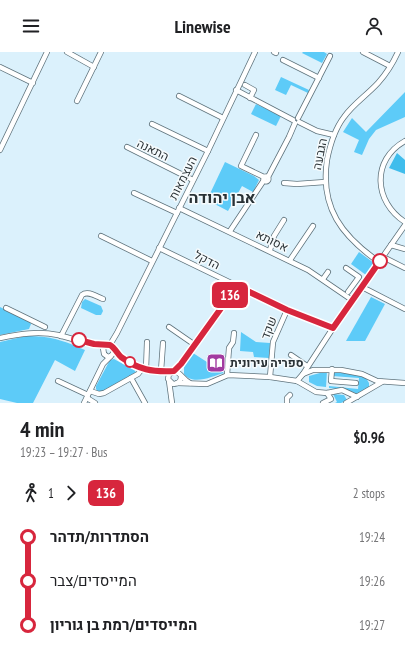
<!DOCTYPE html>
<meta charset="utf-8">
<style>
:root{--surface:#fff;--page:#f2f2f2;--text:#202124;--muted:#757577}
body{margin:0;font-family:"PT Sans Narrow",Heebo,sans-serif;background:var(--page);color:var(--text);height:100vh;display:flex;flex-direction:column;font-size:15px;white-space:nowrap}
*{box-sizing:border-box;margin:0}
p{font-size:13px;color:var(--muted)}
.icon{flex:none;width:22px;height:22px;fill:none;stroke:currentColor;stroke-width:2;stroke-linecap:round;stroke-linejoin:round}
.map{position:relative;height:351px;overflow:hidden}
.drawer{display:flex;flex-direction:column;background:var(--surface);flex:1}
.drawer>*{flex:none}
.badge{padding:0 8px;border-radius:6px;font-size:14px;line-height:26px}
.map>.badge{position:absolute;translate:-50% -50%;box-shadow:0 0 0 2px #fff}
.legs{display:flex;align-items:center;gap:6px;height:44px;padding:0 20px;font-size:13px}
.legs p{margin-inline-start:auto}
.head{display:flex;align-items:center;justify-content:space-between;height:68px;padding:0 20px}
h1{font-size:22px;font-weight:600;line-height:30px}
ul{padding:0 20px;list-style:none}
li{display:flex;align-items:center;gap:14px;height:44px;font-size:15px}
li i{display:grid;place-items:center;width:6px;height:100%;margin:0 5px;background:currentColor}
li i::after{content:'';width:10px;height:10px;margin:-5px;border:3px solid;border-radius:50%;background:var(--surface)}
li p{margin-inline-start:auto}
li:first-child i{background:linear-gradient(#0000 50%,currentColor 0)}
li:last-child i{background:linear-gradient(currentColor 50%,#0000 0)}
header{display:flex;justify-content:space-between;align-items:center;height:52px;padding:0 20px;background:var(--surface);font-size:18px;font-weight:600}
.map>svg:first-child{display:block}
.green{fill:#5dcbf8}
.forest{fill:#40bdec}
.lines{fill:none;stroke-linecap:round;stroke-linejoin:round}
.minor-casing{stroke:#5f737c;stroke-width:6}
.minor{stroke:#fff;stroke-width:4.5}
.line-1-casing{stroke:#fff;stroke-width:9}
.line-1{stroke:#d7263d;stroke-width:6}
.stop-1-dot{fill:#fff;stroke:#d7263d;stroke-width:2}
.labels{text-anchor:middle;stroke-width:3;stroke-linejoin:round;paint-order:stroke}
.street-label{font-size:12px;fill:#2a3236;stroke:#f6fbfd}
.poi-label{font-size:12px;font-weight:bold;fill:#2a3236;stroke:#f6fbfd;text-anchor:start}
.district-label{font-size:16px;font-weight:bold;fill:#2a3236;stroke:#f6fbfd}
</style>
<header><svg class="icon" aria-label="menu" viewBox="0 0 24 24"><path d="M4 6h16M4 12h16M4 18h16"/></svg>Linewise<svg class="icon" aria-label="person" viewBox="0 0 24 24"><circle cx="12" cy="8" r="4"/><path d="M4 21q1-7 8-7t8 7"/></svg></header>
<div class="map">
<svg width="405" height="351" viewBox="0 0 405 351">
<rect width="100%" height="100%" fill="#dbf1fc"/>
<g class="green">
<path d="M303,0H324L327,2L322,11L302,1Z"/>
<path d="M281,25L309,38L308,41L291,33L286,43L275,38Z"/>
<path d="M405,40V65L376,78L369,87L362,103L354,100L359,88L343,80L352,66L366,80Z"/>
<path d="M256,52L281,64L276,74L251,62Z"/>
<path d="M225,110L254,124L259,128L253,140L242,134L228,159L207,148Z"/>
<path d="M359,200L374,211L366,223L351,212Z"/>
<path d="M371,245L385,252L365,289H346Z"/>
<path d="M85,247L101,254L103,259L101,263H96L81,256L82,250Z"/>
<path d="M0,255L30,270L31,272L29,277L0,283Z"/>
<path d="M241,280L256,290L270,291L269,306L254,305L253,300L240,299Z"/>
<path d="M26,284C51,284 62,288 85,298L75,319L55,308L33,351H17L0,347V290Z"/>
<path d="M193,301L224,321C213,324 193,334 184,322V315Z"/>
<path d="M114,307L134,318L136,320L105,338C102,340 98,341 96,337V334L110,308Z"/>
<path d="M327,319L326,335L317,334L309,330V324Z"/>
<path d="M333,319L349,320L366,326L369,331V336L358,342L347,338L329,336V334L358,337L359,326L332,324Z"/>
<path d="M333,342L344,343L347,348L341,351H335L337,350Z"/>
</g>
<path class="forest" d="M397,101L405,108V122L389,116Z"/>
<g class="lines">
<defs>
<g id="minor">
<path d="M67,0L94,15"/>
<path d="M274,0L276,1"/>
<path d="M363,0L390,14"/>
<path d="M283,8L319,26"/>
<path d="M0,15L33,31"/>
<path d="M245,33L254,38L250,46"/>
<path d="M236,38L293,68"/>
<path d="M179,44L223,66"/>
<path d="M77,49L101,0"/>
<path d="M298,66L330,4"/>
<path d="M299,70L317,79L334,83"/>
<path d="M152,72L208,99"/>
<path d="M256,83L241,114L264,125"/>
<path d="M405,89C371,108 374,150 405,170"/>
<path d="M127,95L193,128"/>
<path d="M0,98L47,0"/>
<circle cx="266" cy="127" r="2.5"/>
<path d="M268,125L289,85L295,71"/>
<path d="M284,131L297,132L325,130"/>
<path d="M134,141L177,161"/>
<path d="M179,156L308,218L352,248"/>
<path d="M230,179L264,128"/>
<path d="M101,184L152,209"/>
<path d="M391,193L405,197"/>
<path d="M159,196L287,258L333,276"/>
<path d="M270,198L274,184L284,168"/>
<path d="M383,205L405,216"/>
<path d="M290,208L313,174"/>
<path d="M379,210C342,184 320,156 327,108C330,93 334,78 344,65C353,52 367,43 378,31C386,22 393,11 398,0"/>
<path d="M346,216L359,225L348,240"/>
<path d="M323,227L328,220"/>
<path d="M362,235L405,257"/>
<path d="M6,256L45,275"/>
<path d="M169,275L195,293"/>
<path d="M61,284L82,243C88,238 97,245 103,247"/>
<path d="M0,286C20,282 38,279 58,283C74,287 90,293 106,294"/>
<path d="M108,293L113,295L114,300L111,304L108,305L104,302L103,296L111,291L117,281L208,99L255,0"/>
<path d="M114,297C129,317 150,319 173,319"/>
<path d="M291,303L307,314"/>
<path d="M332,317L331,329L356,331"/>
<path d="M146,318L147,290"/>
<path d="M161,319L163,291"/>
<path d="M174,319L181,312L237,234"/>
<path d="M303,322L313,318H341L362,322L377,329L405,331"/>
<path d="M227,323L229,296L233,290L234,281"/>
<path d="M181,324C181,330 178,332 173,332L168,327L169,322L175,319C181,321 183,328 190,331"/>
<path d="M270,325L273,290L287,258"/>
<path d="M131,326L145,351"/>
<path d="M58,329L88,343"/>
<path d="M169,329L172,351"/>
<path d="M297,329L303,322L333,276L405,173"/>
<path d="M177,331L207,332L228,323L270,325L297,329L316,340L327,341L342,338L357,345"/>
<path d="M90,339L99,342L104,341L138,322L142,317"/>
<path d="M87,346L95,351"/>
<path d="M84,351L103,312L110,305"/>
<path d="M287,351V346L290,343"/>
<path d="M323,351L331,347L327,341"/>
<path d="M346,351L382,330"/>
</g>
</defs>
<use href="#minor" class="minor-casing"/>
<use href="#minor" class="minor"/>
</g>
<g class="lines">
<defs>
<path id="line-1" d="M79,288L94,292L110,293C115,296 117,301 121,305C139,318 152,320 174,319L181,312L237,234L287,258L333,276L380,209"/>
</defs>
<use href="#line-1" class="line-1-casing"/>
<use href="#line-1" class="line-1"/>
</g>
<defs>
<symbol id="library-square" viewBox="-11 -11 22 22"><rect x="-9" y="-9" width="18" height="18" rx="4" fill="#a23ba0" stroke="#f6fbfd"/><path d="M-6-4Q-3-5.5-.7-3.5V5Q-3 3-6 4ZM6-4Q3-5.5 .7-3.5V5Q3 3 6 4Z" fill="#fff"/></symbol>
</defs>
<g fill-rule="evenodd">
<use href="#library-square" x="205" y="300" width="22" height="22"/>
</g>
<g class="stop-1-dot">
<circle cx="380" cy="209" r="7"/>
<circle cx="79" cy="288" r="7"/>
<circle cx="130" cy="310" r="5"/>
</g>
<g class="labels">
<g class="street-label">
<text transform="translate(153 98) rotate(26)" y="4">התאנה</text>
<text transform="translate(320 102) rotate(-79)" y="4">הגבעה</text>
<text transform="translate(183 126) rotate(-63)" y="4">העצמאות</text>
<text transform="translate(272 189) rotate(26)" y="4">אסותא</text>
<text transform="translate(207 208) rotate(27)" y="4">הדקל</text>
<text transform="translate(269 276) rotate(-69)" y="4">שקד</text>
</g>
<g class="poi-label">
<text x="230" y="315">ספריה עירונית</text>
</g>
<g class="district-label">
<text x="222" y="151">אבן יהודה</text>
</g>
</g>
</svg>
<b class="badge" style="left:230px;top:243px;background:#d7263d;color:#fff">136</b>
</div>
<section class="drawer">
<div class="head"><div><h1>4 min</h1><p>19:23 – 19:27 · Bus</p></div><b>$0.96</b></div>
<div class="legs"><svg class="icon" aria-label="walk" viewBox="0 0 24 24"><circle cx="13" cy="4" r="2"/><path d="M13 8l-2 6 4 7M11 14l-3 7M7 12l3-4h3l4 4"/></svg>1<svg class="icon" aria-label="forward" viewBox="0 0 24 24"><path d="M9 5l7 7-7 7"/></svg><b class="badge" style="background:#d7263d;color:#fff">136</b><p>2 stops</p></div>
<ul>
<li><i style="color:#d7263d"></i><b>הסתדרות/תדהר</b><p>19:24</p></li>
<li><i style="color:#d7263d"></i><span>המייסדים/צבר</span><p>19:26</p></li>
<li><i style="color:#d7263d"></i><b>המייסדים/רמת בן גוריון</b><p>19:27</p></li>
</ul>
</section>
